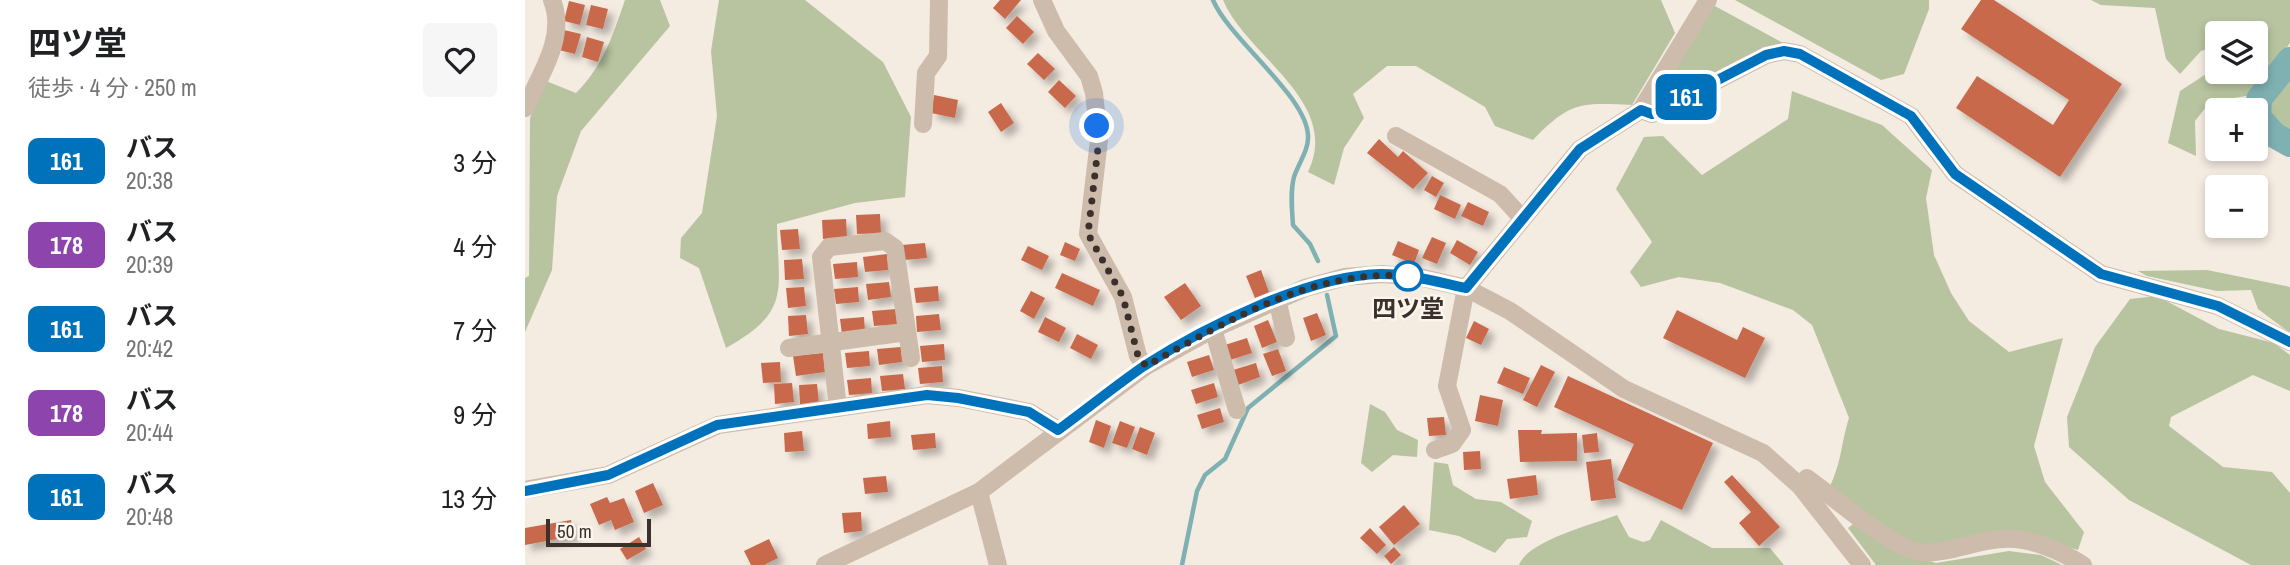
<!DOCTYPE html>
<html lang="ja">
<meta charset="utf-8">
<style>
:root{--surface:#fff;--page:#f6f6f6;--text:#202124;--muted:#757577}
body{margin:0;font-family:"Archivo Narrow","Noto Sans JP",sans-serif;background:var(--page);color:var(--text);height:100vh;display:flex;flex-direction:column;font-size:26px;white-space:nowrap}
*{box-sizing:border-box;margin:0}
p{font-size:23px;color:var(--muted)}
.icon{flex:none;width:38px;height:38px;fill:none;stroke:currentColor;stroke-width:2;stroke-linecap:round;stroke-linejoin:round}
.map{position:relative;flex:1;overflow:hidden}
.panel{display:flex;flex-direction:column;background:var(--surface);width:525px}
.panel>*{flex:none}
.badge{padding:0 14px;border-radius:10px;font-size:24px;line-height:46px}
.fabs{position:absolute;left:1680px;top:21px;display:grid;gap:14px}
.fabs a{display:grid;place-items:center;width:63px;height:63px;border-radius:7px;background:var(--surface);box-shadow:0 4px 10px #0003;font-size:35px}
.scale{position:absolute;left:21px;bottom:18px;width:105px;box-sizing:border-box;padding-left:7px;border:4px solid #3b302b;border-top:0;font-size:19px;line-height:24px;white-space:nowrap;color:#3b302b;-webkit-text-stroke:5px #fbf5ee;paint-order:stroke}
.you{position:absolute;width:35px;height:35px;margin:-18px;border:5px solid #fff;border-radius:50%;background:#1a73e8;box-shadow:0 0 0 10px #1a73e833}
.map>.badge{position:absolute;translate:-50% -50%;box-shadow:0 0 0 4px #fff}
.round{display:grid;place-items:center;flex:none;width:74px;height:74px;border-radius:7px;background:var(--page)}
.overview{display:flex;align-items:center;justify-content:space-between;height:119px;padding:0 28px}
h1{font-size:33px;font-weight:700;line-height:52px}
ul{padding:0;list-style:none}
li{display:flex;align-items:center;gap:21px;height:84px;padding:0 28px}
li div{flex:1}
li b{display:block;font-size:26px}
li em{font-style:normal}
li .badge{min-width:77px;font-weight:700;text-align:center}
main{display:flex;flex:1;min-height:0}
.map>svg:first-child{display:block}
.green{fill:#b8c4a0}
.lines{fill:none;stroke-linecap:round;stroke-linejoin:round}
.stream{stroke:#7fb0b2;stroke-width:4.5}
.river{stroke:#7fb0b2;stroke-width:26}
.building{fill:#c8694b;filter:url(#shadow)}
.minor{stroke:#cdbbac;stroke-width:18}
.tertiary{stroke:#cdbbac;stroke-width:18}
.line-casing{stroke:#fff;stroke-width:16}
.line{stroke:#0072bc;stroke-width:10}
.walk{stroke:#3b302b;stroke-width:7;stroke-dasharray:0 12.6}
.stop-dot{fill:#fff;stroke:#0072bc;stroke-width:3.5}
.labels{text-anchor:middle;stroke-width:5;stroke-linejoin:round;paint-order:stroke}
.stop-label{font-size:24px;font-weight:bold;fill:#3b302b;stroke:#fbf5ee}
</style>
<main>
<section class="panel">
<div class="overview"><div><h1>四ツ堂</h1><p>徒歩 · 4 分 · 250 m</p></div><a class="round"><svg class="icon" aria-label="heart" viewBox="0 0 24 24"><path d="M12 20l-8-8c-3-5 5-10 8-4 3-6 11-1 8 4z"/></svg></a></div>
<ul>
<li><span class="badge" style="background:#0072bc;color:#fff">161</span><div><b>バス</b><p>20:38</p></div><em>3 分</em></li>
<li><span class="badge" style="background:#8e44ad;color:#fff">178</span><div><b>バス</b><p>20:39</p></div><em>4 分</em></li>
<li><span class="badge" style="background:#0072bc;color:#fff">161</span><div><b>バス</b><p>20:42</p></div><em>7 分</em></li>
<li><span class="badge" style="background:#8e44ad;color:#fff">178</span><div><b>バス</b><p>20:44</p></div><em>9 分</em></li>
<li><span class="badge" style="background:#0072bc;color:#fff">161</span><div><b>バス</b><p>20:48</p></div><em>13 分</em></li>
</ul>
</section>
<div class="map">
<svg width="1765" height="565" viewBox="0 0 1765 565">
<defs>
<filter id="shadow"><feDropShadow dx="6" dy="6" stdDeviation="3.5" flood-color="#0004"/></filter>
</defs>
<rect width="100%" height="100%" fill="#f4ebe1"/>
<g class="green">
<path d="M100,0H135L145,26L56,131L32,196L27,270L0,332V278L4,276L5,118L21,81L51,93C78,66 88,35 100,0Z"/>
<path d="M194,0H280L358,62L386,117L380,197L330,203L252,224C253,291 267,311 201,348L174,268L155,258L156,238L177,213L192,116L186,51Z"/>
<path d="M698,0H1136L1150,33L1107,105C1055,103 1046,101 1008,140L970,126L960,107L891,66H862L828,94L839,118L819,148L809,185L783,172C817,101 721,56 698,0Z"/>
<path d="M1210,0H1404V9L1379,74L1356,80Z"/>
<path d="M1566,0H1765V43L1727,95L1685,102L1670,121L1671,156L1643,143L1655,91L1692,67V72H1731V33H1692V46L1676,51L1655,74L1641,59L1630,8L1576,5Z"/>
<path d="M1188,5L1262,45L1138,103L1130,98Z"/>
<path d="M1765,66V141L1751,134L1736,114L1740,98Z"/>
<path d="M1267,91L1357,125L1407,170L1401,198L1409,255L1426,293L1444,321L1484,352L1538,338L1509,446L1520,482L1559,532L1553,550L1516,539L1396,549L1369,537L1305,486C1317,461 1316,443 1324,418L1287,325L1268,310L1195,283L1154,277L1116,287L1105,272L1127,242L1091,189L1119,137L1138,136L1177,175L1263,119Z"/>
<path d="M1682,270L1765,287V333L1733,309L1726,290L1692,291L1622,276L1613,271Z"/>
<path d="M1632,296L1694,329L1749,343L1765,355V391L1728,375L1646,417L1644,426L1698,467L1747,472L1765,493V565H1726L1604,500L1544,447L1542,417L1570,347L1605,299Z"/>
<path d="M845,404L860,412L872,430L893,440L892,457L868,455L847,472L836,463Z"/>
<path d="M909,462L923,464L928,485L951,499L976,502L1007,521L1002,537L982,539L970,553L934,536L904,530Z"/>
<path d="M1092,515L1104,537L1118,542L1125,540L1136,520L1187,548H1245L1259,565H994C1002,541 1069,524 1092,515Z"/>
<path d="M1332,521L1377,551L1411,563L1484,551L1516,555L1537,565H1351L1323,528Z"/>
</g>
<g class="lines">
<g class="stream">
<path d="M688,0C705,40 782,96 783,136C784,150 773,164 769,177C765,192 767,210 768,225L785,244L793,261"/>
<path d="M657,565L672,491L680,475L700,459L723,408L811,336L802,295"/>
</g>
<path class="river" d="M1765,60L1734,99L1733,117L1749,135L1765,144"/>
</g>
<g class="building">
<path d="M475,0H496L480,19L468,8Z"/>
<path d="M1456,0H1469L1597,84L1535,177L1431,108L1452,76L1528,125L1544,100L1436,29Z"/>
<path d="M44,1L60,5L55,25L39,21Z"/>
<path d="M66,5L83,9L78,29L61,25Z"/>
<path d="M492,16L509,32L498,44L481,28Z"/>
<path d="M39,30L56,34L50,54L34,50Z"/>
<path d="M62,37L79,42L73,62L57,57Z"/>
<path d="M513,53L530,69L519,80L502,64Z"/>
<path d="M534,80L551,96L540,108L523,92Z"/>
<path d="M409,95L433,100L430,118L406,113Z"/>
<path d="M476,103L489,123L476,132L463,112Z"/>
<path d="M854,139L873,157L878,151L903,173L888,189L842,153Z"/>
<path d="M907,176L919,183L911,197L899,190Z"/>
<path d="M915,195L936,205L930,219L909,209Z"/>
<path d="M943,202L964,212L958,226L936,216Z"/>
<path d="M355,214L356,233L332,234L331,215Z"/>
<path d="M321,219L322,237L298,239L297,220Z"/>
<path d="M273,229L275,249L257,250L255,230Z"/>
<path d="M907,237L921,243L912,264L897,258Z"/>
<path d="M932,240L953,252L945,265L925,253Z"/>
<path d="M873,241L894,250L889,264L867,255Z"/>
<path d="M540,242L555,249L550,261L535,255Z"/>
<path d="M400,243L402,258L379,260L377,245Z"/>
<path d="M503,246L524,256L517,270L496,260Z"/>
<path d="M362,254L363,270L340,272L338,257Z"/>
<path d="M277,259L279,279L260,280L259,260Z"/>
<path d="M332,262L333,277L310,279L308,264Z"/>
<path d="M736,270L744,292L730,298L721,276Z"/>
<path d="M537,273L575,290L568,306L530,288Z"/>
<path d="M364,282L366,297L343,300L341,284Z"/>
<path d="M660,283L676,306L656,320L639,297Z"/>
<path d="M413,286L414,301L391,303L389,288Z"/>
<path d="M279,287L281,306L263,308L261,288Z"/>
<path d="M333,287L334,302L311,304L309,289Z"/>
<path d="M506,291L520,298L509,319L495,311Z"/>
<path d="M371,309L372,324L349,326L347,311Z"/>
<path d="M1152,310L1212,340L1218,327L1240,338L1220,378L1138,338Z"/>
<path d="M792,313L801,335L786,341L778,318Z"/>
<path d="M414,314L416,330L392,332L391,316Z"/>
<path d="M281,315L283,334L264,336L263,316Z"/>
<path d="M339,317L340,332L317,334L315,319Z"/>
<path d="M520,317L541,328L534,342L513,332Z"/>
<path d="M743,320L752,342L737,348L729,326Z"/>
<path d="M949,321L964,329L956,345L941,338Z"/>
<path d="M552,334L573,345L566,359L545,348Z"/>
<path d="M722,338L727,353L705,360L700,345Z"/>
<path d="M419,344L420,360L397,362L395,346Z"/>
<path d="M376,347L377,362L354,365L352,349Z"/>
<path d="M753,349L761,371L747,376L738,354Z"/>
<path d="M344,351L345,366L322,368L320,353Z"/>
<path d="M298,353L300,372L271,376L268,356Z"/>
<path d="M684,355L689,370L667,377L662,362Z"/>
<path d="M255,362L256,382L238,383L236,363Z"/>
<path d="M731,363L735,377L713,385L708,370Z"/>
<path d="M1016,365L1030,372L1012,407L998,400Z"/>
<path d="M417,366L418,382L395,384L393,368Z"/>
<path d="M979,367L1005,378L998,394L972,383Z"/>
<path d="M378,374L380,389L357,391L355,376Z"/>
<path d="M1043,376L1188,443L1157,510L1092,480L1109,444L1029,407Z"/>
<path d="M346,378L347,393L324,395L322,380Z"/>
<path d="M267,383L269,402L250,404L249,384Z"/>
<path d="M689,383L693,397L671,404L666,390Z"/>
<path d="M292,384L294,403L275,405L274,385Z"/>
<path d="M955,395L978,400L973,426L950,421Z"/>
<path d="M695,408L699,422L677,429L672,415Z"/>
<path d="M919,417L921,435L904,436L902,418Z"/>
<path d="M571,420L586,426L579,448L564,442Z"/>
<path d="M365,421L366,437L343,439L342,424Z"/>
<path d="M595,421L610,427L602,448L587,443Z"/>
<path d="M615,427L630,433L622,455L607,449Z"/>
<path d="M993,430H1017L1016,434L1052,433V461L995,462Z"/>
<path d="M277,431L279,451L260,452L259,433Z"/>
<path d="M410,433L411,448L388,450L386,435Z"/>
<path d="M1072,433L1074,452L1059,453L1057,435Z"/>
<path d="M955,451L956,469L939,470L938,452Z"/>
<path d="M1086,459L1091,498L1066,501L1061,462Z"/>
<path d="M1011,475L1013,495L985,499L982,479Z"/>
<path d="M1207,475L1255,527L1234,546L1214,523L1226,512L1199,482Z"/>
<path d="M361,476L363,492L340,494L338,478Z"/>
<path d="M128,483L138,505L119,513L110,491Z"/>
<path d="M82,497L85,503L99,498L109,522L90,530L86,520L74,525L65,504Z"/>
<path d="M879,505L895,524L869,545L854,527Z"/>
<path d="M336,512L337,531L319,533L317,513Z"/>
<path d="M46,520L49,536L0,545V528Z"/>
<path d="M845,528L861,545L852,554L835,538Z"/>
<path d="M114,537L121,549L102,560L95,549Z"/>
<path d="M244,539L253,558L239,565H226L219,551Z"/>
<path d="M869,547L876,555L866,564L859,556Z"/>
</g>
<g class="lines">
<g class="minor">
<path d="M517,0L531,31L564,76L569,93L574,140L563,234L598,297L613,356L621,366"/>
<path d="M0,108C15,75 42,37 27,0"/>
<path d="M1116,110L1127,114L1241,55L1259,51L1275,54L1386,116L1430,174L1576,274L1693,306L1765,342"/>
<path d="M398,124L401,73L413,56L414,0"/>
<path d="M871,136L975,194L997,218"/>
<path d="M752,299L761,338"/>
<path d="M688,329L712,410"/>
<path d="M264,348L382,332"/>
<path d="M313,408L296,257L304,247L360,241L370,248L386,358"/>
<path d="M910,450L927,444L937,430L922,386L941,288L1055,149L1116,110L1183,0"/>
<path d="M1275,486L1282,478C1306,495 1368,549 1394,552C1423,555 1449,540 1478,539C1505,537 1536,551 1558,565"/>
<path d="M0,490L83,475L193,425L402,395L434,398L504,412L533,430"/>
<path d="M454,492L473,565"/>
</g>
<path class="tertiary" d="M300,565L454,492L621,366L688,329L780,288L820,277L857,274L894,277L941,288L985,311L1099,389L1238,453L1275,486L1337,565"/>
</g>
<g class="lines">
<defs>
<path id="line" d="M0,491L83,475L192,425L402,395L433,398L504,412L533,430C562,409 590,386 619,366C679,327 785,275 856,274C885,274 913,282 941,288L1055,149L1116,110L1127,114L1241,55L1259,51L1275,54L1386,116L1430,174L1576,274L1693,306L1765,342"/>
</defs>
<use href="#line" class="line-casing"/>
<use href="#line" class="line"/>
<path class="walk" d="M572,126L574,139L563,234L598,297L613,356L621,366C703,321 787,269 883,276"/>
</g>
<circle class="stop-dot" cx="883" cy="276" r="14"/>
<g class="labels">
<g class="stop-label">
<text x="883" y="317">四ツ堂</text>
</g>
</g>
</svg>
<div class="fabs">
<a><svg class="icon" aria-label="layers" viewBox="0 0 24 24"><path d="M12 4l9 5-9 5-9-5zM3 14l9 5 9-5"/></svg></a>
<a>+</a>
<a>−</a>
</div>
<div class="scale">50 m</div>
<div class="you" style="left:572px;top:126px"></div>
<b class="badge" style="left:1161px;top:97px;background:#0072bc;color:#fff">161</b>
</div>
</main>
